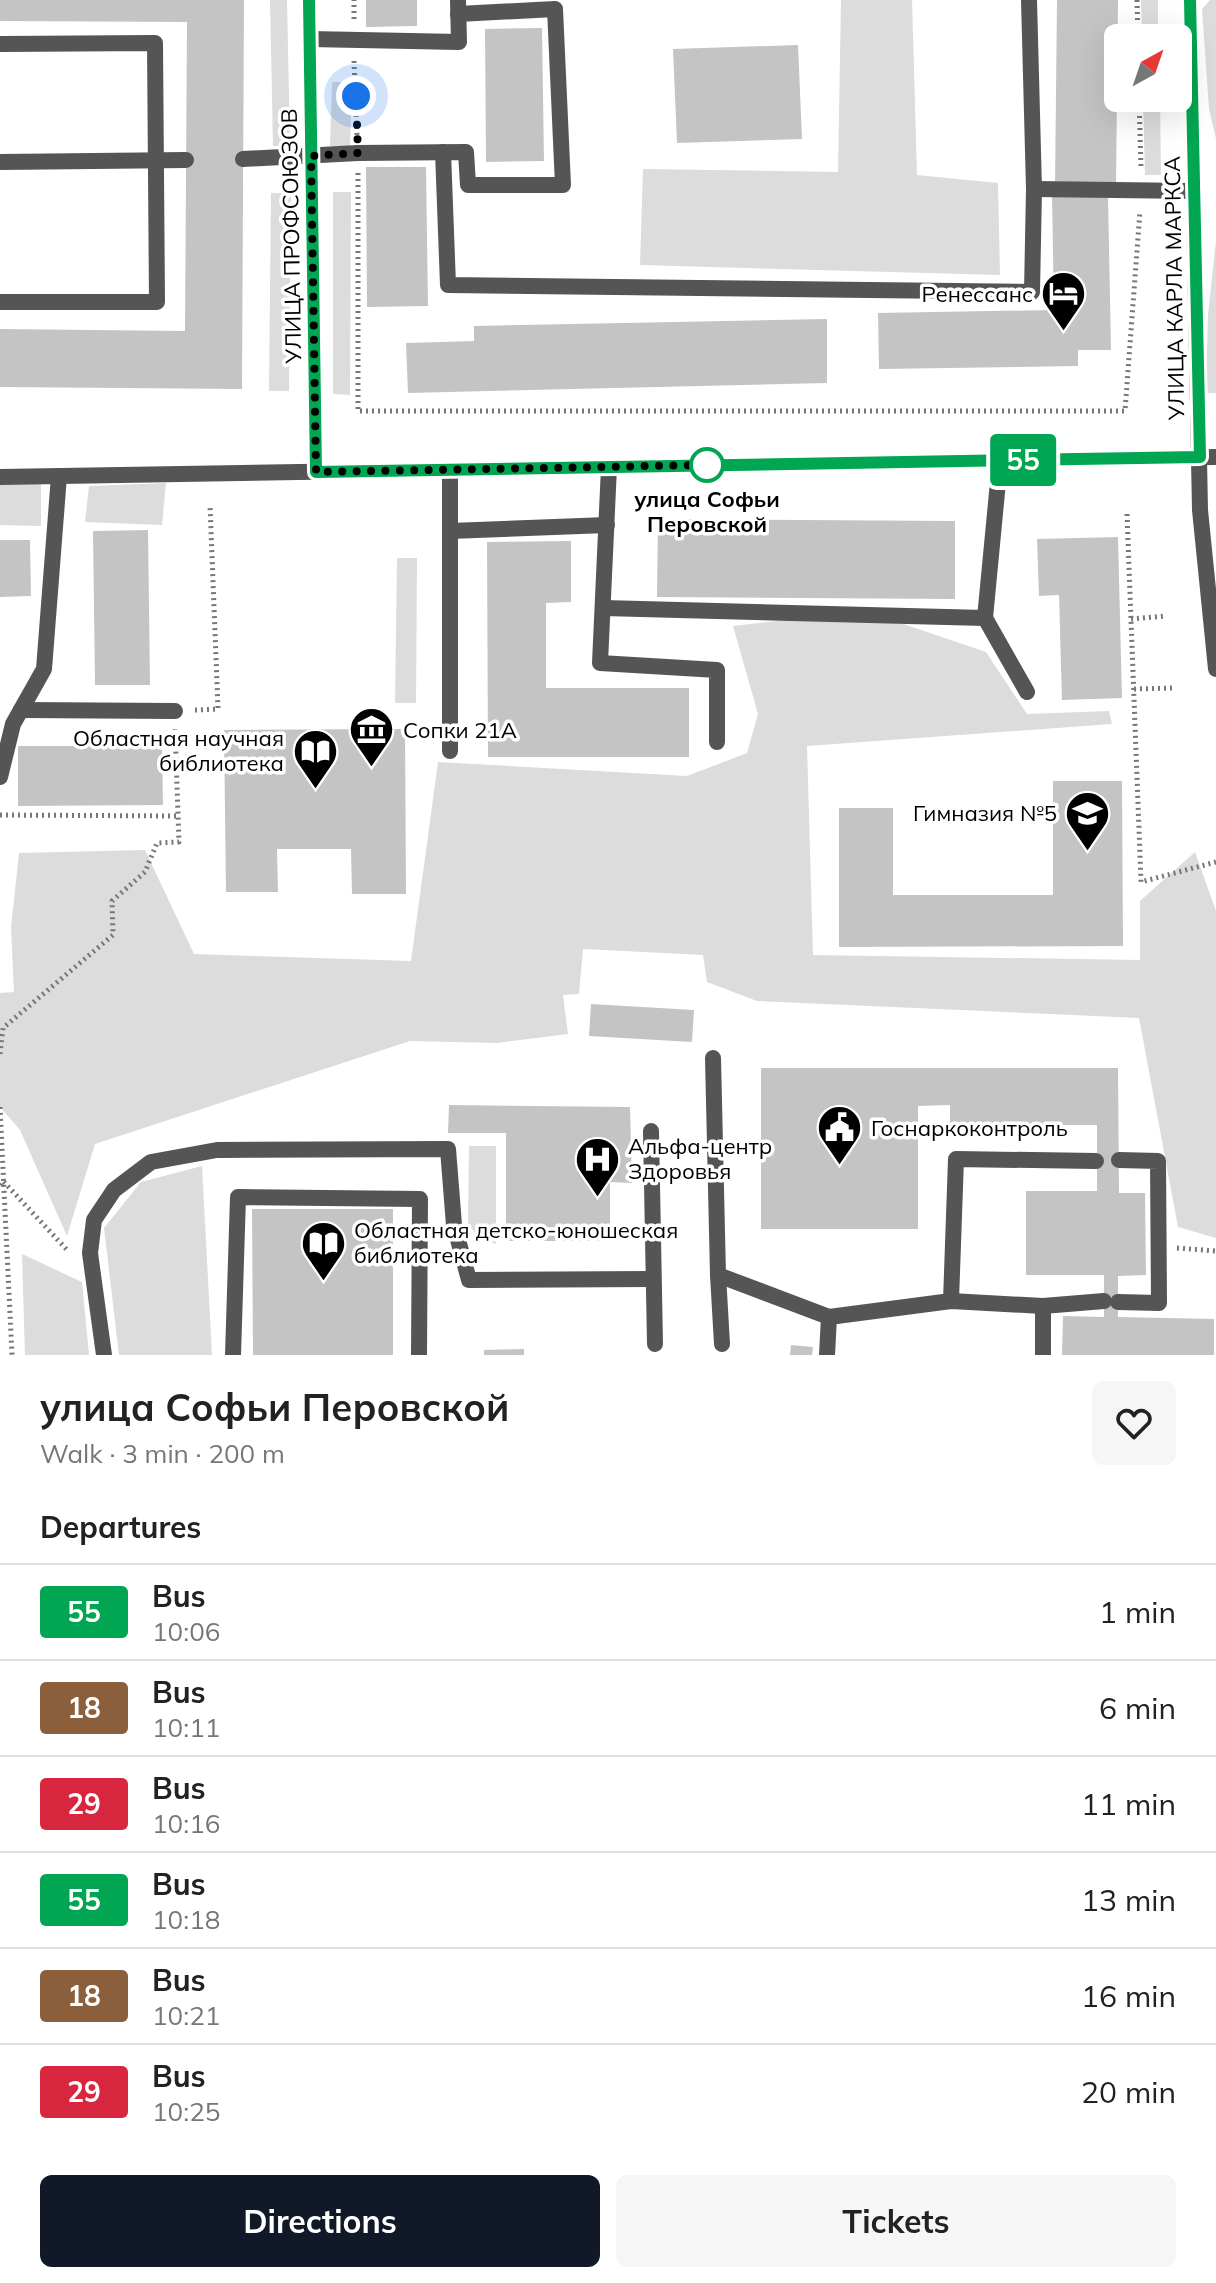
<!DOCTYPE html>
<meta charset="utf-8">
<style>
:root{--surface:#fff;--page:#f6f6f6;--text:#222;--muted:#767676;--line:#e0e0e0;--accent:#111827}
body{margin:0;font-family:Mulish,sans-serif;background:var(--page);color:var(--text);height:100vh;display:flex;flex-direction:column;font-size:30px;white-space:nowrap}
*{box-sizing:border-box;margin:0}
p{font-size:26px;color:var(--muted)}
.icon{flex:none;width:44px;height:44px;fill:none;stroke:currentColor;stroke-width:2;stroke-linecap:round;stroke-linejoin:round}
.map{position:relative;height:1355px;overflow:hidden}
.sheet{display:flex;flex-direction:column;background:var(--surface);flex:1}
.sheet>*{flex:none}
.badge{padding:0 16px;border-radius:6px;font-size:28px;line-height:52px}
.needle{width:52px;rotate:40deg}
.tools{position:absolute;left:1104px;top:24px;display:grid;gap:16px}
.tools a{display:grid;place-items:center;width:88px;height:88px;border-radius:12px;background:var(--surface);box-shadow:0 8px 32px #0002;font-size:40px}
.you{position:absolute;width:40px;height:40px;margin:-20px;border:6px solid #fff;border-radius:50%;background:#1a73e8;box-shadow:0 0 0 12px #1a73e833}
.map>.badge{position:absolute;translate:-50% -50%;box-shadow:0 0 0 4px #fff}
h2{padding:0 40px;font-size:30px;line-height:72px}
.round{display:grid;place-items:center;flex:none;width:84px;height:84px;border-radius:12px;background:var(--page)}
.head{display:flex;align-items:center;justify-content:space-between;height:136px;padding:0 40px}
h1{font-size:38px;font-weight:700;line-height:60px}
.cta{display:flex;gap:16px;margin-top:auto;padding:16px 40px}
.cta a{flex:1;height:92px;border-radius:12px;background:var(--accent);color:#fff;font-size:32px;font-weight:700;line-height:92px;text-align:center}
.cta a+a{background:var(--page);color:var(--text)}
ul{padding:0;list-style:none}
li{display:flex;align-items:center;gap:24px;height:96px;padding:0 40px;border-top:2px solid var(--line)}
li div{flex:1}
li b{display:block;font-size:30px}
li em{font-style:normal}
li .badge{min-width:88px;font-weight:700;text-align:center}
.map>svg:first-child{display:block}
.green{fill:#dcdcdc}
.building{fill:#c4c4c4}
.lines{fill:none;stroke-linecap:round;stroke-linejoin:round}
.path{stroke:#777;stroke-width:5;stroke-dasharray:2 4;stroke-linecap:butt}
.service{stroke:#555;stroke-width:16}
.minor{stroke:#555;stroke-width:16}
.tertiary{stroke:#555;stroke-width:16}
.line-casing{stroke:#fff;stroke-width:18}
.line{stroke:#00a651;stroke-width:12}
.walk{stroke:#000;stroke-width:8;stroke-dasharray:0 14.4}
.stop-dot{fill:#fff;stroke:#00a651;stroke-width:4}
.labels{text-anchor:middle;stroke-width:7;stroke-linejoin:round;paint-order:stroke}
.street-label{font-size:22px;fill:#000;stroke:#fff}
.poi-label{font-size:22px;fill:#000;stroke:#fff;text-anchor:start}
.stop-label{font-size:22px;font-weight:bold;fill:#000;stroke:#fff}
</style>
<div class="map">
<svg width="1216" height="1355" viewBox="0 0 1216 1355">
<rect width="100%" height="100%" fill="#fff"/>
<g class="green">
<path d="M270,0H287L290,146H273Z"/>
<path d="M841,0H912L917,175L998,183L1000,275L640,265L643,169L838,172Z"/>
<path d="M1141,0H1158V38H1142Z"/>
<path d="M1210,0H1216V139L1209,109L1202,9Z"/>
<path d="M332,82H352L350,147L330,146Z"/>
<path d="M1143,98H1160L1161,175H1145Z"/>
<path d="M333,192H351L350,395L333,394Z"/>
<path d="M271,193H291L289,391H269Z"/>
<path d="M1216,240V393H1206L1208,315Z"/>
<path d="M0,483L41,484V526L0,525Z"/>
<path d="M166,483L162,525L85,522L89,486Z"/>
<path d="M397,558H417L416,703H395Z"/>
<path d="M865,611L986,652L1027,714L1109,711L1112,724L807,746L813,955L1140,960V901L1195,852L1216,911V1238L1178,1227L1139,1018L757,1001L707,982L703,955L583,949L579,994L563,995L568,1034L497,1043L410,1041L95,1144L67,1236L20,1130L0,1107V993L14,992L11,928L19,853L145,850L194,954L411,961L438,762L687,776L747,753L758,714L733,626Z"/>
<path d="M469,1146H496V1244L479,1237L468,1225Z"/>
<path d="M202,1166L212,1355H119L104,1228L141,1182Z"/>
<path d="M22,1254L82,1282L89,1355H25Z"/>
</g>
<g class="building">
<path d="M0,0H244L242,389L0,387V329L185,331L187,22L0,21Z"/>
<path d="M366,0H417V26L366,27Z"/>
<path d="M1057,0H1118L1116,186L1055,185Z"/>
<path d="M542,28L544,161L486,162L485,29Z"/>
<path d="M798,45L802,139L677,143L673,49Z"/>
<path d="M366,167H426L428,306L367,307Z"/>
<path d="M1052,195H1108L1111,350H1078V366L879,369L878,313L1054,310Z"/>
<path d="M827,319V383L408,393L406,343L474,341V326Z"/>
<path d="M658,519L955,521V599L657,597Z"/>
<path d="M148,530L150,685H95L93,531Z"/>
<path d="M1118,537L1122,698L1062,700L1059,595L1039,596L1037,539Z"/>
<path d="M0,540H30L31,596L0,597Z"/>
<path d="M571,541V602L546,603V688H689V757H488L487,542Z"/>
<path d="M405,729L406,894H352L351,849H277L278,892H226L224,730Z"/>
<path d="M18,746H162L163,805L18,806Z"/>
<path d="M1053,781H1122L1123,946L839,947V808H893V895H1053Z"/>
<path d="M591,1004L694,1010L692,1042L589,1036Z"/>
<path d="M761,1068H1118L1119,1193H1145L1146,1275L1118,1276V1317L1214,1319V1355H1062L1063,1316L1104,1317V1275H1026V1191H1097V1125H950V1105L918,1106V1229H761Z"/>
<path d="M449,1105L630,1107L632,1183L610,1182V1241H506V1133H448Z"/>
<path d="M252,1209H393V1355H253Z"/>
<path d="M791,1345L813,1347L812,1355H790Z"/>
<path d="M524,1349V1355H484V1350Z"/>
</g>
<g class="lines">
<g class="path">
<path d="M1137,0L1138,38"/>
<path d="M354,19V0"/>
<path d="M354,61L357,135"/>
<path d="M1139,98L1141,169"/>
<path d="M358,173V411H1125L1140,211"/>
<path d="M1127,514L1141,882L1216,862"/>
<path d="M1131,619L1166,616"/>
<path d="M1134,689L1173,688"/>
<path d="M195,710L218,709L210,505"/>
<path d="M0,815L178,816"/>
<path d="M0,1054L3,1028L113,935L112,901L145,872L157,843L179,842L175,729"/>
<path d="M0,1107L12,1355"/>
<path d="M0,1185L3,1181L69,1252"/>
<path d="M1177,1248L1216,1251"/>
</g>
<g class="service">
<path d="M310,39L459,42L458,0"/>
<path d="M0,44L155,43L157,302H0"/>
<path d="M443,152L448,285L1032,292L1034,189L1029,0"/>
<path d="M243,159L358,153L466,152L468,185H563L555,9L458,14"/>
<path d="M0,162L186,160"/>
<path d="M1034,189L1194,191"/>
<path d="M609,467L600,663L717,670V742"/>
<path d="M450,531L607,525"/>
<path d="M603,608L985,618L1000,461"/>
<path d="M985,618L1027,692"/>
<path d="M21,710L175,711"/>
<path d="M450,751V470"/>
<path d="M0,777L13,724L44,669L59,476"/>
<path d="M713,1058L718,1275L829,1317"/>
<path d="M651,1131L655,1344"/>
<path d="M718,1275L722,1344"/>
<path d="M951,1301L956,1159L1096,1161"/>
<path d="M1118,1302L1159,1303L1158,1161L1119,1160"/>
<path d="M827,1355L829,1317L951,1301L1043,1306L1104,1301"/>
<path d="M1043,1355V1306"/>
</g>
<g class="minor">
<path d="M104,1355L90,1253L94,1220L114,1190L151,1162L217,1150L448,1149L454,1225L469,1280L652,1279"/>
<path d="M233,1355L238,1197L420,1199L419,1355"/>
</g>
<g class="tertiary">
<path d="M309,0L316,472"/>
<path d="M1190,0L1200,510L1216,669"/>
<path d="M0,477L1216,457"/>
</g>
</g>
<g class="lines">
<defs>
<path id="line" d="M309,0L316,472L1200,457L1190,0"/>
</defs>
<use href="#line" class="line-casing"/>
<use href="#line" class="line"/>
<path class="walk" d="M356,96L358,153L311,156L316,472L707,465"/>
</g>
<defs>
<symbol id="hotel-pin" viewBox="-11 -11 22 30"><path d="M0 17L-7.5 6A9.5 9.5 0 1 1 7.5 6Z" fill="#000" stroke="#fff"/><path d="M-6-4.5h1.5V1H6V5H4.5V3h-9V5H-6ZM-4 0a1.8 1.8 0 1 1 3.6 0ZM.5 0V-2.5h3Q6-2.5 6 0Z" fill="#fff"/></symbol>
<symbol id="museum-pin" viewBox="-11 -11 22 30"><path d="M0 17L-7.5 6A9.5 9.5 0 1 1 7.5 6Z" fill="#000" stroke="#fff"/><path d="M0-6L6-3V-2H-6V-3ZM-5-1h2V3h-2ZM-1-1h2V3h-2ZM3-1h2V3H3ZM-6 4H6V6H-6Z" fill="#fff"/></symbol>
<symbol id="library-pin" viewBox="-11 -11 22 30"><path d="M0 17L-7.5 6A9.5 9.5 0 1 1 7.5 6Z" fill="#000" stroke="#fff"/><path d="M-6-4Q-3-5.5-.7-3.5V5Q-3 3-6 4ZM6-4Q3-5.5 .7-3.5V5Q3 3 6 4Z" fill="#fff"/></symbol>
<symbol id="school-pin" viewBox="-11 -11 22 30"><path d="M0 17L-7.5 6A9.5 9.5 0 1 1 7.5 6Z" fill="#000" stroke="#fff"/><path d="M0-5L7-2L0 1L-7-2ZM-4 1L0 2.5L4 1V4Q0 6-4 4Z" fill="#fff"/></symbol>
<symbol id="civic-pin" viewBox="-11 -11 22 30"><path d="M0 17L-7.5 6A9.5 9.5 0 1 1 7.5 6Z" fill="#000" stroke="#fff"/><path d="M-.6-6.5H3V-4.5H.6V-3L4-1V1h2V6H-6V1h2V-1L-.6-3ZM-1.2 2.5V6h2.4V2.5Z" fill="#fff"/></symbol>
<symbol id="hospital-pin" viewBox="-11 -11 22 30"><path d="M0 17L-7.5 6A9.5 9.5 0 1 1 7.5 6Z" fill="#000" stroke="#fff"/><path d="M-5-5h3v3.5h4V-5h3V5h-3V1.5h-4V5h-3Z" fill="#fff"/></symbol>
</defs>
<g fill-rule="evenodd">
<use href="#hotel-pin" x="1038" y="268" width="51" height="69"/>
<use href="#museum-pin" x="346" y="704" width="51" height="69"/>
<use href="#library-pin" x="290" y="726" width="51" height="69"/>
<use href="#school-pin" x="1062" y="788" width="51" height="69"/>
<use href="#civic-pin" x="814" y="1102" width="51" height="69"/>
<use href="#hospital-pin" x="572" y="1134" width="51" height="69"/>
<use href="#library-pin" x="298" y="1218" width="51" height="69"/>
</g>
<circle class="stop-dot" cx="707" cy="465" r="16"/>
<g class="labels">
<g class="street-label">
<text transform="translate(291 236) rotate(-91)" y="8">УЛИЦА ПРОФСОЮЗОВ</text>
<text transform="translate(1174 288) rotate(-91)" y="8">УЛИЦА КАРЛА МАРКСА</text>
</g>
<g class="poi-label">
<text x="1033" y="302" text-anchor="end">Ренессанс</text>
<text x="403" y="738">Сопки 21А</text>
<text x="284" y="746" text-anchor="end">Областная научная<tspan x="284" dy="25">библиотека</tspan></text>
<text x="1057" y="821" text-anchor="end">Гимназия №5</text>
<text x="871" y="1136">Госнаркоконтроль</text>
<text x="628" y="1154">Альфа-центр<tspan x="628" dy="25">Здоровья</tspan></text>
<text x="354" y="1238">Областная детско-юношеская<tspan x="354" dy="25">библиотека</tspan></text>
</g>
<g class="stop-label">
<text x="707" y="507">улица Софьи<tspan x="707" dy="25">Перовской</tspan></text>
</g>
</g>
</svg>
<div class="tools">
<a><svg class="needle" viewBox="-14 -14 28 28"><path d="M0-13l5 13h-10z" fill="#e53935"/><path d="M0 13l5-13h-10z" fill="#767676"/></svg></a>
</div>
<div class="you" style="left:356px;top:96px"></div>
<b class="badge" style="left:1023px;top:460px;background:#00a651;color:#fff">55</b>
</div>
<section class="sheet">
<div class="head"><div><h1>улица Софьи Перовской</h1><p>Walk · 3 min · 200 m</p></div><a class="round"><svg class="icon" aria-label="heart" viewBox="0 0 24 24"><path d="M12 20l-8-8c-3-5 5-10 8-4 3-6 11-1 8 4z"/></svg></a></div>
<h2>Departures</h2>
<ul>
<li><span class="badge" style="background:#00a651;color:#fff">55</span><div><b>Bus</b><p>10:06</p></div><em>1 min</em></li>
<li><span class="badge" style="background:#8b5e3c;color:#fff">18</span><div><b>Bus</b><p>10:11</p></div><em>6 min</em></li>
<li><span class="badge" style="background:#d7263d;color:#fff">29</span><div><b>Bus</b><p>10:16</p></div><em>11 min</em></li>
<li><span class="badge" style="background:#00a651;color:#fff">55</span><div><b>Bus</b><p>10:18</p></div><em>13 min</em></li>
<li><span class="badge" style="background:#8b5e3c;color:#fff">18</span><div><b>Bus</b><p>10:21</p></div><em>16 min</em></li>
<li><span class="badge" style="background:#d7263d;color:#fff">29</span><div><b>Bus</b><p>10:25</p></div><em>20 min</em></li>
</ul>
<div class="cta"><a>Directions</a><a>Tickets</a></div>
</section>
